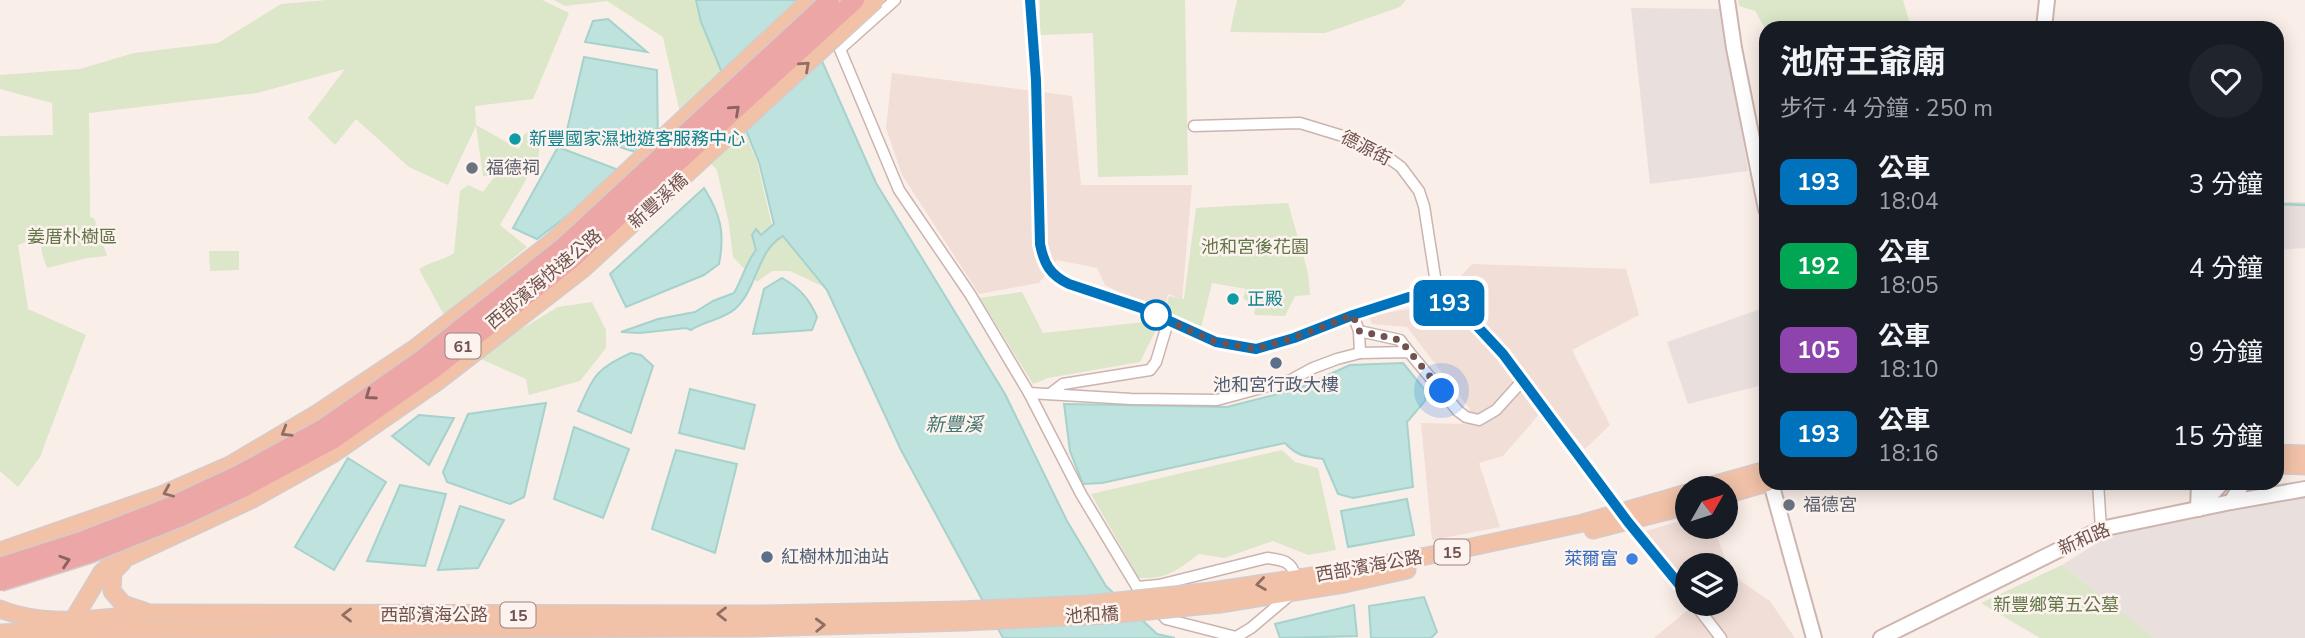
<!DOCTYPE html>
<html lang="zh-TW">
<meta charset="utf-8">
<style>
:root{--surface:#171b24;--page:#20242c;--text:#f1f3f6;--muted:#9ea1a6}
body{margin:0;font-family:"Nunito Sans","Noto Sans TC",sans-serif;background:var(--page);color:var(--text);height:100vh;display:flex;flex-direction:column;font-size:26px;white-space:nowrap}
*{box-sizing:border-box;margin:0}
p{font-size:23px;color:var(--muted)}
.icon{flex:none;width:38px;height:38px;fill:none;stroke:currentColor;stroke-width:2;stroke-linecap:round;stroke-linejoin:round}
.map{position:relative;flex:1;overflow:hidden}
.details{position:absolute;left:1759px;top:21px;width:525px;height:469px;display:flex;flex-direction:column;background:var(--surface);border-radius:21px;box-shadow:0 4px 18px #0003}
.details>*{flex:none}
.badge{padding:0 14px;border-radius:10px;font-size:24px;line-height:46px}
.needle{width:46px;rotate:51deg}
.fabs{position:absolute;left:1675px;top:476px;display:grid;gap:14px}
.fabs a{display:grid;place-items:center;width:63px;height:63px;border-radius:50%;background:var(--surface);box-shadow:0 4px 18px #0003;font-size:35px}
.you{position:absolute;width:35px;height:35px;margin:-18px;border:5px solid #fff;border-radius:50%;background:#1a73e8;box-shadow:0 0 0 10px #1a73e833}
.map>.badge{position:absolute;translate:-50% -50%;box-shadow:0 0 0 4px #fff}
.round{display:grid;place-items:center;flex:none;width:74px;height:74px;border-radius:37px;background:var(--page)}
.overview{display:flex;align-items:center;justify-content:space-between;height:119px;padding:0 21px}
h1{font-size:33px;font-weight:700;line-height:52px}
ul{padding:0;list-style:none}
li{display:flex;align-items:center;gap:21px;height:84px;padding:0 21px}
li div{flex:1}
li b{display:block;font-size:26px}
li em{font-style:normal}
li .badge{min-width:77px;font-weight:700;text-align:center}
.map>svg:first-child{display:block}
.residential{fill:#f1ded7}
.industrial{fill:#e9e0de}
.green{fill:#dce6c8}
.water{fill:#bee2dd;stroke:#a6d2cd;stroke-width:2}
.lines{fill:none;stroke-linecap:round;stroke-linejoin:round}
.stream{stroke:#a6d2cd;stroke-width:2.5}
.street-casing{stroke:#cbb4af;stroke-width:13}
.secondary-casing{stroke:#cfb5b0;stroke-width:18}
.primary-casing{stroke:#d4cbca;stroke-width:19}
.street{stroke:#fff;stroke-width:10}
.secondary{stroke:#fff;stroke-width:14}
.primary{stroke:#f1c2a8;stroke-width:16}
.primary-bridge-casing{stroke:#d4cbca;stroke-width:19;stroke-linecap:butt}
.highway-bridge-casing{stroke:#d4cbca;stroke-width:21;stroke-linecap:butt}
.primary-bridge{stroke:#f1c2a8;stroke-width:16}
.highway-bridge{stroke:#eda6a6;stroke-width:18}
.oneway{stroke:#916e65}
.oneway2{stroke:#8a6360}
.line-casing{stroke:#fff;stroke-width:16}
.line{stroke:#0072bc;stroke-width:10}
.walk{stroke:#71524f;stroke-width:7;stroke-dasharray:0 12.6}
.culture-dot{fill:#0f9aa8;stroke:#fdf3ee;stroke-width:2.5}
.worship-dot{fill:#6b7280;stroke:#fdf3ee;stroke-width:2.5}
.stop-dot{fill:#fff;stroke:#0072bc;stroke-width:3.5}
.service-dot{fill:#5c6f8a;stroke:#fdf3ee;stroke-width:2.5}
.shop-dot{fill:#3f7fe0;stroke:#fdf3ee;stroke-width:2.5}
.labels{text-anchor:middle;stroke-width:5;stroke-linejoin:round;paint-order:stroke}
.shield{fill:#fdf3ee;stroke:#9b827f;stroke-width:2}
.shield-label{font-size:16px;font-weight:bold;fill:#71524f}
.culture-label{font-size:18px;fill:#0d838f;stroke:#fdf3ee;text-anchor:start}
.street-label{font-size:18px;fill:#71524f;stroke:#fdf3ee}
.worship-label{font-size:18px;fill:#5b616d;stroke:#fdf3ee;text-anchor:start}
.park-label{font-size:18px;fill:#627648;stroke:#fdf3ee}
.service-label{font-size:18px;fill:#4e5e75;stroke:#fdf3ee}
.shop-label{font-size:18px;fill:#366cbe;stroke:#fdf3ee;text-anchor:end}
.water-label{font-size:19px;font-style:italic;fill:#447570;stroke:#fdf3ee}
</style>
<div class="map">
<svg width="2305" height="638" viewBox="0 0 2305 638">
<rect width="100%" height="100%" fill="#faeee8"/>
<g class="residential">
<path d="M892,73L1072,96L1081,185H1192L1182,299L1168,294L1162,314L1105,285L1097,268L1057,260L1039,283L979,294L902,175L886,128Z"/>
<path d="M1472,264L1626,269L1639,315L1572,350L1610,425L1585,449L1548,404L1503,456L1479,463L1500,527L1432,540L1421,423L1471,424L1469,408L1407,327L1372,324L1369,316L1436,304Z"/>
<path d="M1687,519V527H1714L1730,574L1770,601L1795,638H1654L1695,604H1726V565H1687V584L1646,531Z"/>
</g>
<g class="industrial">
<path d="M1631,8L1721,9L1748,171L1650,184Z"/>
<path d="M2277,202H2305V248L2277,250Z"/>
<path d="M1766,307V384L1688,404L1667,342Z"/>
<path d="M2305,494V638H2155L2062,565L2108,536L2216,509Z"/>
</g>
<g class="green">
<path d="M327,0H542L569,13L533,99L475,106L476,125L519,149L524,135L530,129L541,139L538,159L500,225L527,247L444,315L419,269C431,261 443,261 454,253L460,191L468,185L483,192L495,176H483L476,126L448,185L409,167L356,119L335,145L308,118L345,69L257,93L89,113L90,217L94,218L107,256L87,258L47,268L42,253L40,237L18,245L28,309L86,335L40,457L18,487L0,471V136L53,135L52,103L0,89V75L80,69L134,53L218,43L281,4Z"/>
<path d="M554,0H700L729,97L757,161L771,222L822,286L790,271H772L757,282L733,257L729,224L717,170L685,135L663,37L607,1L565,6Z"/>
<path d="M1040,0H1185L1188,175L1098,177L1093,33L1040,35Z"/>
<path d="M1237,0H1406L1400,7L1325,33L1230,32Z"/>
<path d="M1738,0H1903L1911,28H1766V30L1755,11L1739,6Z"/>
<path d="M1288,203L1308,273L1310,295L1295,296L1285,316L1254,315L1256,304L1243,299L1246,289L1212,283L1201,328L1164,315L1169,296L1184,299L1196,208Z"/>
<path d="M209,251H239V270L210,271Z"/>
<path d="M1022,292L1043,333L1145,322L1158,326L1140,362L1048,378L1033,384L980,298Z"/>
<path d="M592,302L606,330V348L580,381L529,395L526,379L481,359L518,331L558,307Z"/>
<path d="M1282,450L1295,462L1318,468L1336,550L1308,555L1273,541L1224,558L1199,554C1176,571 1168,579 1139,578L1091,494Z"/>
<path d="M2062,565L2155,638H2040L1981,603Z"/>
</g>
<g class="water">
<path d="M696,0H795L876,183L1005,394L1067,521L1106,586L1157,634L1175,638H1003L901,450L827,290L783,236C757,250 757,290 735,309C722,320 704,321 691,330L686,328L640,333L621,332L658,319L695,312L713,301L734,293C742,279 746,263 756,250L752,235L756,229L761,235L774,224L759,162L701,22Z"/>
<path d="M608,19L647,52L585,42L593,21Z"/>
<path d="M584,57L657,70L658,150L641,154L567,130Z"/>
<path d="M558,147L624,172L537,239L513,228Z"/>
<path d="M704,188C721,215 725,233 719,264L704,275L626,307L610,274Z"/>
<path d="M782,278C800,288 809,299 817,317L812,330L753,334L764,289Z"/>
<path d="M631,353L641,355L653,366L631,433L578,411C594,376 595,369 631,353Z"/>
<path d="M1403,363L1425,390V401L1407,422L1413,487L1353,498L1338,494L1323,459C1305,456 1298,457 1285,443L1102,483L1083,484L1070,451L1064,404L1227,407L1297,389L1350,365Z"/>
<path d="M690,389L755,405L744,449L679,433Z"/>
<path d="M546,403L524,497L510,504L447,482L443,472L468,414Z"/>
<path d="M419,415L454,418L429,465L392,436Z"/>
<path d="M574,427L629,449L603,518L554,499Z"/>
<path d="M676,450L737,464L715,553L652,529Z"/>
<path d="M348,458L386,482L334,570L295,547Z"/>
<path d="M400,485L446,494L425,566L367,561Z"/>
<path d="M1407,499L1414,535L1348,547L1341,511Z"/>
<path d="M460,506L504,520L478,568L438,570Z"/>
<path d="M1424,597L1437,632L1431,638H1371L1369,606Z"/>
<path d="M1354,605L1357,636L1280,638L1275,624Z"/>
</g>
<g class="lines">
<path class="stream" d="M2277,204L2305,205"/>
<defs>
<g id="street">
<path d="M1030,0L1036,81L1040,244C1044,264 1050,275 1069,284L1141,308L1216,343L1256,349L1294,338L1353,315L1409,297L1438,296L1463,311L1503,354L1628,522L1687,594"/>
<path d="M834,35L899,190L970,294L1029,393L1131,399L1217,400L1291,380L1313,368L1337,359L1360,353L1409,352L1458,411L1466,417L1479,420L1496,410L1523,380"/>
<path d="M840,49L895,0"/>
<path d="M1194,126L1300,123L1359,141L1386,156L1401,167L1419,191L1424,206L1438,296"/>
<path d="M1353,315L1359,331L1360,353"/>
<path d="M1359,331L1400,340L1409,352"/>
<path d="M1029,393L1081,494L1137,587L1148,599"/>
<path d="M1050,394L1063,384L1150,370L1156,362L1168,322"/>
<path d="M2098,483L2101,529"/>
<path d="M1137,587L1159,585L1267,558C1283,560 1292,561 1296,578"/>
<path d="M1695,604L1721,638"/>
<path d="M1158,610L1166,619L1236,637L1251,628L1290,595"/>
</g>
<g id="secondary">
<path d="M1727,0L1734,48L1766,209"/>
<path d="M2044,28L2047,0"/>
<path d="M1771,483L1814,638"/>
<path d="M2231,502L2243,483"/>
<path d="M2198,509L2222,483"/>
<path d="M2198,509L2199,483"/>
<path d="M1881,638L2101,529L2231,502L2305,489"/>
</g>
<g id="primary">
<path d="M2277,453L2305,454"/>
<path d="M2277,465L2305,466"/>
<path d="M1702,488L1766,470"/>
<path d="M1726,495L1767,483"/>
<path d="M1593,530L1687,506"/>
<path d="M0,551L161,495L230,465L318,413L414,349L554,240L810,0"/>
<path d="M122,563L113,572L112,591L123,604L144,611"/>
<path d="M1212,591L1345,571L1453,551L1583,523L1687,493"/>
<path d="M1220,604L1344,584L1407,570"/>
<path d="M0,609C46,628 102,618 150,613L756,614L961,610"/>
<path d="M70,625L102,572L109,566L251,500"/>
<path d="M0,633L66,630L752,628L964,622"/>
</g>
</defs>
<use href="#street" class="street-casing"/>
<use href="#secondary" class="secondary-casing"/>
<use href="#primary" class="primary-casing"/>
<use href="#street" class="street"/>
<use href="#secondary" class="secondary"/>
<use href="#primary" class="primary"/>
<defs>
<g id="primary-bridge">
<path d="M251,500L333,454L437,382L583,269L876,0"/>
<path d="M961,610L1089,604L1212,591"/>
<path d="M964,622L1108,615L1220,604"/>
</g>
<g id="highway-bridge">
<path d="M0,567L84,540L169,507L240,474L322,429L422,359L563,247L830,0"/>
<path d="M0,582L89,554L179,518L245,487L334,439L434,369L572,259L855,0"/>
</g>
</defs>
<use href="#primary-bridge" class="primary-bridge-casing"/>
<use href="#highway-bridge" class="highway-bridge-casing"/>
<use href="#primary-bridge" class="primary-bridge"/>
<use href="#highway-bridge" class="highway-bridge"/>
</g>
<defs><path id="oneway-chevron" d="M-2-3.5L2.5 0L-2 3.5" fill="none" stroke-width="1.6" stroke-linecap="round" stroke-linejoin="round" transform="scale(1.75)"/></defs>
<g class="oneway">
<use href="#oneway-chevron" transform="translate(805 66) rotate(-42)"/>
<use href="#oneway-chevron" transform="translate(286 432) rotate(149)"/>
<use href="#oneway-chevron" transform="translate(168 492) rotate(157)"/>
<use href="#oneway-chevron" transform="translate(1261 584) rotate(172)"/>
<use href="#oneway-chevron" transform="translate(722 614) rotate(180)"/>
<use href="#oneway-chevron" transform="translate(347 615) rotate(-180)"/>
<use href="#oneway-chevron" transform="translate(820 625) rotate(-2)"/>
</g>
<g class="oneway2">
<use href="#oneway-chevron" transform="translate(735 110) rotate(-42)"/>
<use href="#oneway-chevron" transform="translate(370 395) rotate(145)"/>
<use href="#oneway-chevron" transform="translate(65 561) rotate(-18)"/>
</g>
<g class="lines">
<defs>
<path id="line" d="M1030,0L1036,80L1040,244C1044,264 1050,275 1069,284L1141,308L1216,342L1256,349L1294,338L1353,315L1409,297L1437,296L1463,311L1503,354L1628,522L1687,594"/>
</defs>
<use href="#line" class="line-casing"/>
<use href="#line" class="line"/>
<path class="walk" d="M1156,315L1216,342L1256,349L1294,338L1353,315L1359,331L1400,340L1442,391"/>
</g>
<g class="culture-dot">
<circle cx="515" cy="139" r="7"/>
<circle cx="1233" cy="299" r="7"/>
</g>
<g class="worship-dot">
<circle cx="472" cy="168" r="7"/>
<circle cx="1789" cy="505" r="7"/>
</g>
<circle class="stop-dot" cx="1156" cy="315" r="14"/>
<g class="service-dot">
<circle cx="1276" cy="363" r="7"/>
<circle cx="767" cy="557" r="7"/>
</g>
<circle class="shop-dot" cx="1632" cy="559" r="7"/>
<g class="labels">
<g class="shield">
<rect x="445.5" y="333.5" width="35" height="25" rx="5"/>
<rect x="1434.5" y="539.5" width="35" height="25" rx="5"/>
<rect x="500.5" y="602.5" width="35" height="25" rx="5"/>
</g>
<g class="shield-label">
<text x="463" y="352">61</text>
<text x="1452" y="558">15</text>
<text x="518" y="621">15</text>
</g>
<g class="culture-label">
<text x="529" y="145">新豐國家濕地遊客服務中心</text>
<text x="1247" y="305">正殿</text>
</g>
<g class="street-label">
<text transform="translate(1366 148) rotate(27)" y="6">德源街</text>
<text transform="translate(658 201) rotate(-42)" y="6">新豐溪橋</text>
<text transform="translate(544 279) rotate(-40)" y="6">西部濱海快速公路</text>
<text transform="translate(2084 539) rotate(-23)" y="6">新和路</text>
<text transform="translate(1369 566) rotate(-10)" y="6">西部濱海公路</text>
<text x="434" y="621">西部濱海公路</text>
<text transform="translate(1092 615) rotate(-3)" y="6">池和橋</text>
</g>
<g class="worship-label">
<text x="486" y="174">福德祠</text>
<text x="1803" y="511">福德宮</text>
</g>
<g class="park-label">
<text x="72" y="243">姜厝朴樹區</text>
<text x="1255" y="253">池和宮後花園</text>
<text x="2056" y="611">新豐鄉第五公墓</text>
</g>
<g class="service-label">
<text x="1276" y="391">池和宮行政大樓</text>
<text x="781" y="563" text-anchor="start">紅樹林加油站</text>
</g>
<g class="shop-label">
<text x="1618" y="565">萊爾富</text>
</g>
<g class="water-label">
<text x="954" y="431">新豐溪</text>
</g>
</g>
</svg>
<div class="fabs">
<a><svg class="needle" viewBox="-14 -14 28 28"><path d="M0-13l5 13h-10z" fill="#e53935"/><path d="M0 13l5-13h-10z" fill="#9ea1a6"/></svg></a>
<a><svg class="icon" aria-label="layers" viewBox="0 0 24 24"><path d="M12 4l9 5-9 5-9-5zM3 14l9 5 9-5"/></svg></a>
</div>
<div class="you" style="left:1442px;top:391px"></div>
<b class="badge" style="left:1449px;top:303px;background:#0072bc;color:#fff">193</b>
<section class="details">
<div class="overview"><div><h1>池府王爺廟</h1><p>步行 · 4 分鐘 · 250 m</p></div><a class="round"><svg class="icon" aria-label="heart" viewBox="0 0 24 24"><path d="M12 20l-8-8c-3-5 5-10 8-4 3-6 11-1 8 4z"/></svg></a></div>
<ul>
<li><span class="badge" style="background:#0072bc;color:#fff">193</span><div><b>公車</b><p>18:04</p></div><em>3 分鐘</em></li>
<li><span class="badge" style="background:#00a651;color:#fff">192</span><div><b>公車</b><p>18:05</p></div><em>4 分鐘</em></li>
<li><span class="badge" style="background:#8e44ad;color:#fff">105</span><div><b>公車</b><p>18:10</p></div><em>9 分鐘</em></li>
<li><span class="badge" style="background:#0072bc;color:#fff">193</span><div><b>公車</b><p>18:16</p></div><em>15 分鐘</em></li>
</ul>
</section>
</div>
